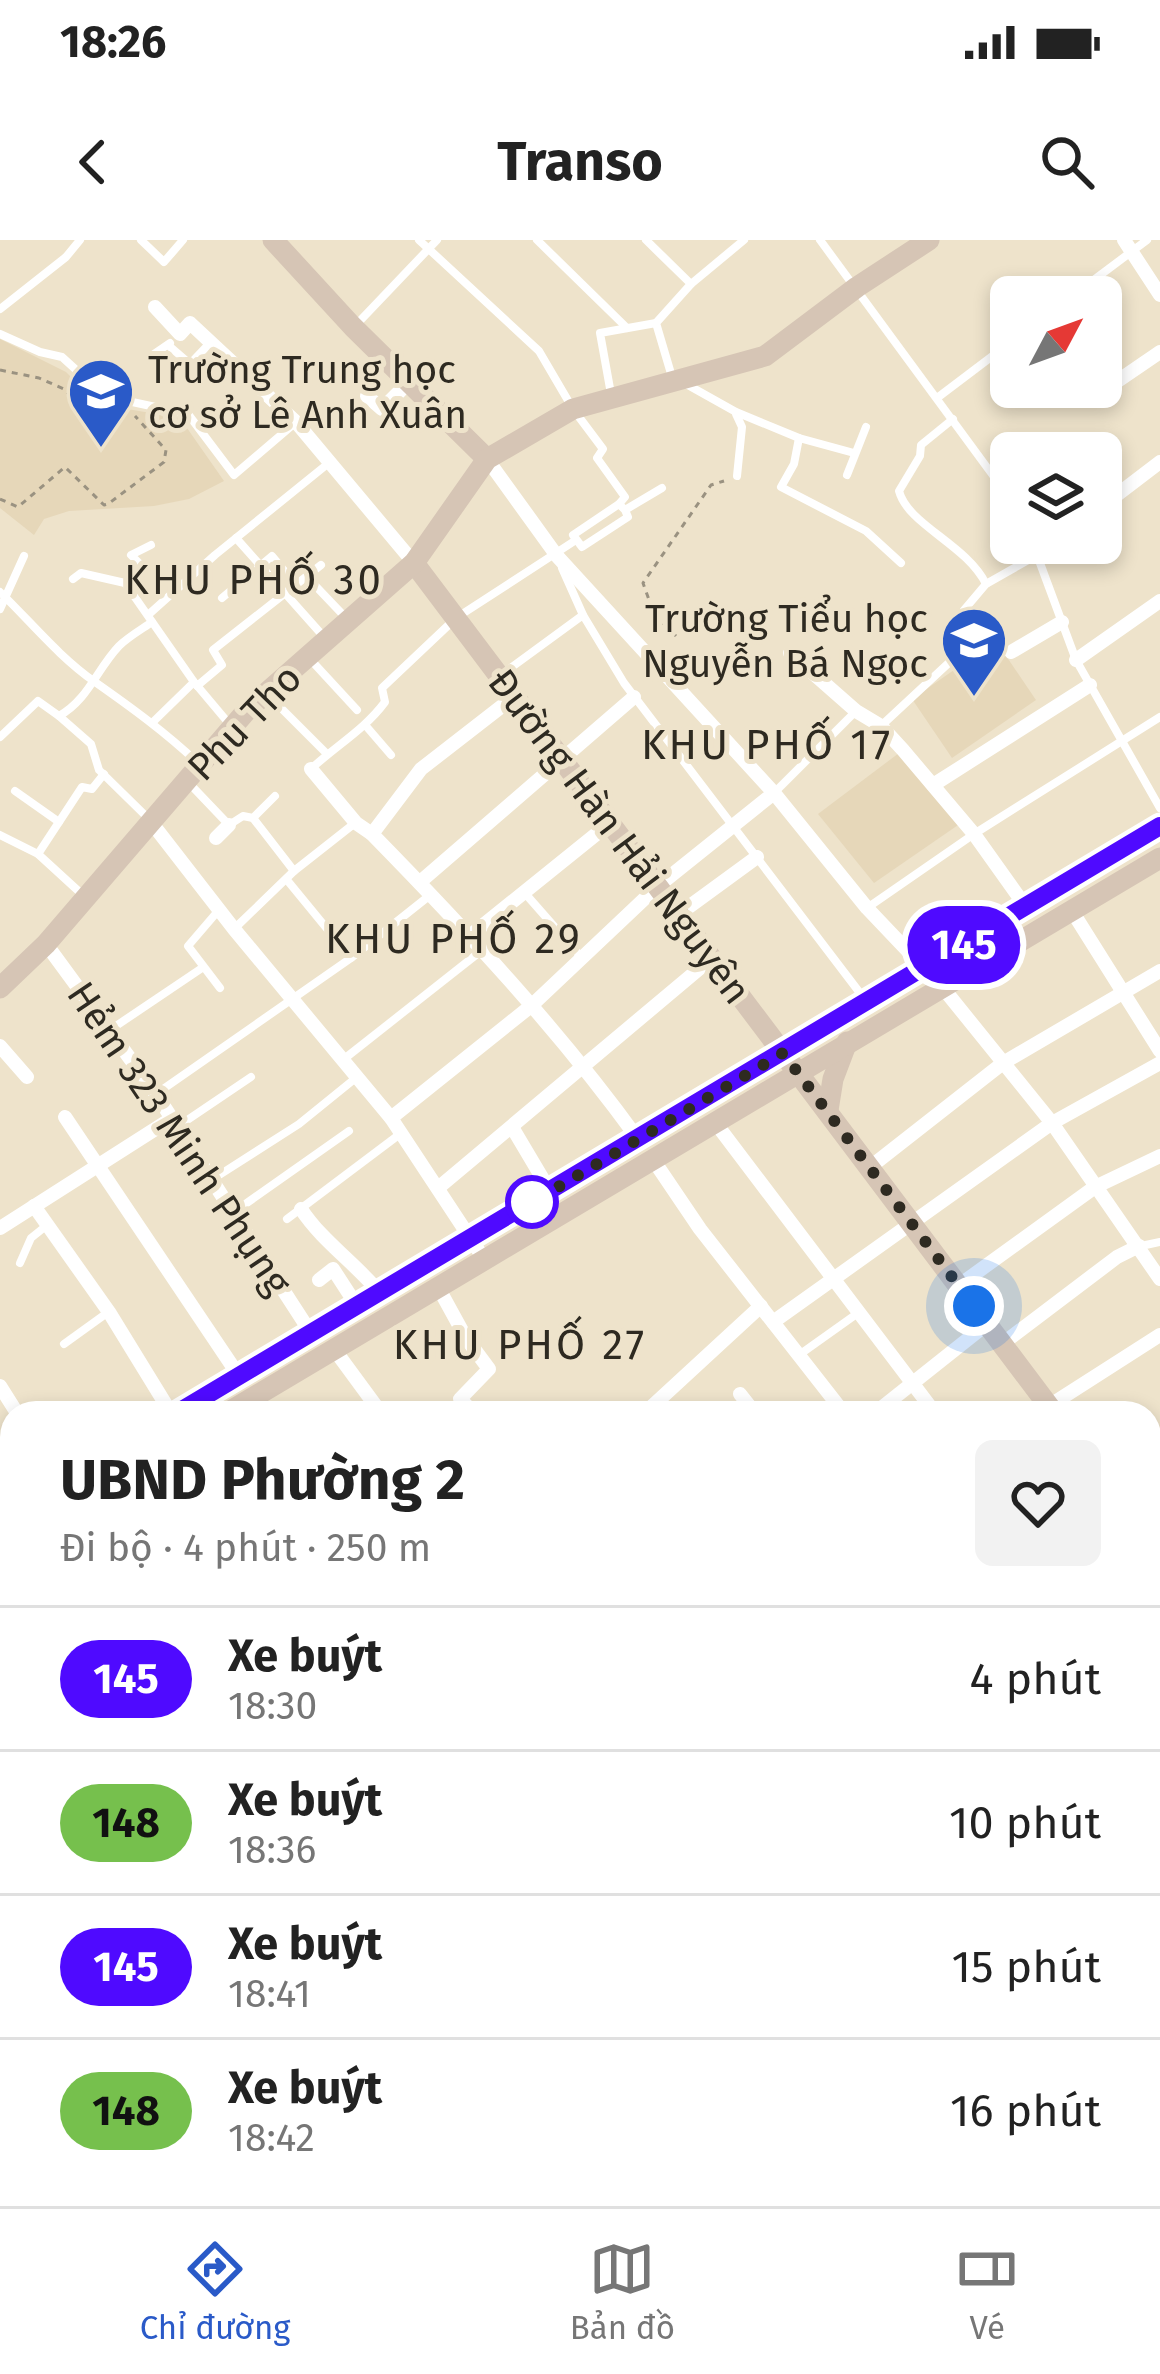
<!DOCTYPE html>
<html lang="vi">
<meta charset="utf-8">
<style>
:root{--surface:#fff;--page:#f2f2f2;--text:#222;--muted:#767676;--line:#e0e0e0;--accent:#2a5ac8}
body{margin:0;font-family:"Fira Sans",sans-serif;background:var(--page);color:var(--text);height:100vh;display:flex;flex-direction:column;font-size:45px;white-space:nowrap}
*{box-sizing:border-box;margin:0}
p{font-size:39px;color:var(--muted)}
.icon{flex:none;width:66px;height:66px;fill:none;stroke:currentColor;stroke-width:2;stroke-linecap:round;stroke-linejoin:round}
.map{position:relative;flex:1;overflow:hidden}
.side{position:absolute;left:0px;top:1161px;width:1161px;height:807px;display:flex;flex-direction:column;background:var(--surface);border-radius:36px 36px 0 0;box-shadow:0 6px 18px #0003}
.side>*{flex:none}
.badge{padding:0 24px;border-radius:39px;font-size:42px;line-height:78px}
.needle{width:78px;rotate:49deg}
.buttons{position:absolute;left:990px;top:36px;display:grid;gap:24px}
.buttons a{display:grid;place-items:center;width:132px;height:132px;border-radius:18px;background:var(--surface);box-shadow:0 6px 18px #0003;font-size:60px}
.you{position:absolute;width:60px;height:60px;margin:-30px;border:9px solid #fff;border-radius:50%;background:#1a73e8;box-shadow:0 0 0 18px #1a73e833}
.map>.badge{position:absolute;translate:-50% -50%;box-shadow:0 0 0 6px #fff}
.round{display:grid;place-items:center;flex:none;width:126px;height:126px;border-radius:18px;background:var(--page)}
.summary{display:flex;align-items:center;justify-content:space-between;height:204px;padding:0 60px}
h1{font-size:57px;font-weight:700;line-height:90px}
ul{padding:0;list-style:none}
li{display:flex;align-items:center;gap:36px;height:144px;padding:0 60px;border-top:3px solid var(--line)}
li div{flex:1}
li b{display:block;font-size:45px}
li em{font-style:normal}
li .badge{min-width:132px;font-weight:700;text-align:center}
.status{display:flex;justify-content:space-between;align-items:center;height:84px;padding:0 60px;background:var(--surface);direction:ltr}
.status svg{height:33px;fill:currentColor}
header{display:flex;justify-content:space-between;align-items:center;height:156px;padding:0 60px;background:var(--surface);font-size:54px;font-weight:700}
.tab-bar{display:flex;justify-content:space-around;align-items:center;height:168px;border-top:3px solid var(--line);background:var(--surface);font-size:33px;color:var(--muted)}
.tab-bar a{display:grid;justify-items:center;gap:6px}
.tab-bar .selected{color:var(--accent)}
.map>svg:first-child{display:block}
.built{fill:#e6d7b9}
.lines{fill:none;stroke-linecap:round;stroke-linejoin:round}
.path{stroke:#9a9281;stroke-width:3;stroke-dasharray:6 6;stroke-linecap:butt}
.lane{stroke:#fff;stroke-width:8}
.street{stroke:#fff;stroke-width:14}
.secondary{stroke:#d6c5b5;stroke-width:21}
.primary{stroke:#fdd3b2;stroke-width:21}
.line-casing{stroke:#fff;stroke-width:27}
.line{stroke:#4f0aff;stroke-width:18}
.walk{stroke:#2e2a21;stroke-width:12;stroke-dasharray:0 21.6}
.stop-dot{fill:#fff;stroke:#4f0aff;stroke-width:6}
.labels{text-anchor:middle;stroke-width:10;stroke-linejoin:round;paint-order:stroke}
.poi-label{font-size:39px;fill:#2e2a21;stroke:#eee3cb;text-anchor:start}
.street-label{font-size:39px;fill:#2e2a21;stroke:#eee3cb}
.neighbourhood-label{font-size:42px;letter-spacing:3px;fill:#2e2a21;stroke:#eee3cb}
</style>
<div class="status"><b>18:26</b><svg viewBox="0 0 49 12"><path d="M0 12V9h3v3zM5 12V6h3v6zM10 12V3h3v9zM15 12V0h3v12zM26 1h20v11H26zM47 4h2v5h-2z"/></svg></div>
<header><svg class="icon" aria-label="back" viewBox="0 0 24 24"><path d="M15 5l-7 7 7 7"/></svg>Transo<svg class="icon" aria-label="search" viewBox="0 0 24 24"><circle cx="10" cy="10" r="6"/><path d="M15 15l6 6"/></svg></header>
<div class="map">
<svg width="1160" height="1966" viewBox="0 0 1160 1966">
<rect width="100%" height="100%" fill="#eee3cb"/>
<g class="built">
<path d="M0,99L66,132L98,164L180,178L224,241L189,259L154,266L69,271L44,279L34,295L0,268Z"/>
<path d="M996,401L1036,460L952,518L912,459Z"/>
<path d="M903,510L961,583L874,643L818,574Z"/>
</g>
<g class="lines">
<g class="path">
<path d="M0,130L39,138L64,149L95,180L117,171"/>
<path d="M0,259L18,267L65,227L104,265L108,264L164,222L166,210L135,176"/>
<path d="M676,396L654,374L643,343L711,245L724,241"/>
<path d="M560,1173L564,1169L590,1173"/>
</g>
<g class="lane">
<path d="M141,0L164,22L183,0"/>
<path d="M419,0L539,111L573,169L603,209L597,218L625,257L619,264"/>
<path d="M537,0L627,88"/>
<path d="M646,0L691,44"/>
<path d="M820,0L1011,260"/>
<path d="M1071,57L1147,0"/>
<path d="M0,69L66,17L80,0"/>
<path d="M355,86L437,0"/>
<path d="M0,94L40,112L62,117L95,147L123,160L188,174L234,235L295,183"/>
<path d="M168,105L190,124L209,104"/>
<path d="M151,116L170,103"/>
<path d="M672,137L656,83L691,44L744,0"/>
<path d="M686,144L736,172L799,198L794,224L781,247L866,291L901,323"/>
<path d="M611,154L600,93L656,83"/>
<path d="M937,158L1011,102"/>
<path d="M736,174L742,187L737,236"/>
<path d="M953,179L921,205L920,216L899,251C908,285 966,304 986,344"/>
<path d="M799,198L854,213"/>
<path d="M847,235L866,187"/>
<path d="M625,270L628,277L582,307L573,295L619,264L625,270L662,248"/>
<path d="M236,298L324,397"/>
<path d="M1042,303L1046,309L1037,315L1076,420L1160,568"/>
<path d="M562,328L583,375L624,443L863,757"/>
<path d="M307,337L347,379"/>
<path d="M73,339L81,333L125,343L194,442L231,486"/>
<path d="M125,343L140,324L131,315L151,305"/>
<path d="M0,352C31,382 59,417 95,442C132,468 165,492 198,523"/>
<path d="M222,358L272,316L297,346"/>
<path d="M0,369L24,316"/>
<path d="M148,375L215,315L330,222"/>
<path d="M309,418L357,470"/>
<path d="M501,435L583,375"/>
<path d="M197,446L222,425L213,410L321,325"/>
<path d="M268,455L327,514"/>
<path d="M59,476L91,504L99,530L151,581"/>
<path d="M154,481L194,442"/>
<path d="M882,485L982,392L964,370L986,344L1037,315"/>
<path d="M366,486L391,515"/>
<path d="M0,497L38,461L59,476C88,460 97,429 119,406C128,397 142,389 152,382"/>
<path d="M312,528C337,505 365,489 385,462L382,448L456,378L576,300"/>
<path d="M187,541L229,585L243,576L253,578L275,556"/>
<path d="M15,551L59,582"/>
<path d="M775,552L856,471"/>
<path d="M253,578L294,631"/>
<path d="M0,595L38,614L85,657"/>
<path d="M38,614L82,547L92,549L104,534"/>
<path d="M287,640L351,718"/>
<path d="M523,651L581,717"/>
<path d="M867,668L974,594L1160,477"/>
<path d="M218,671L188,706L220,748"/>
<path d="M235,688L294,631L355,583"/>
<path d="M110,790L202,728"/>
<path d="M344,819L481,711"/>
<path d="M156,854L351,718L429,656"/>
<path d="M177,887L251,837"/>
<path d="M213,939L299,884L357,837"/>
<path d="M234,972L349,891"/>
<path d="M287,979L400,894"/>
<path d="M1141,1006L1160,1002"/>
<path d="M20,1023L31,998L46,986"/>
<path d="M64,1104L107,1073"/>
<path d="M799,1115L858,1073"/>
<path d="M0,1440L12,1461"/>
<path d="M9,1512L12,1516"/>
<path d="M0,1539L12,1528"/>
<path d="M0,1647L12,1638"/>
<path d="M48,1956H54"/>
<path d="M246,1956L250,1961"/>
<path d="M345,1956L352,1966"/>
<path d="M673,1956L681,1966"/>
<path d="M733,1956L737,1960"/>
<path d="M791,1956L801,1966"/>
<path d="M930,1956L937,1966"/>
<path d="M207,1966L219,1956"/>
<path d="M298,1966L309,1956"/>
<path d="M591,1966L601,1956"/>
<path d="M710,1966L722,1956"/>
<path d="M773,1966L782,1956"/>
<path d="M1053,1966L1068,1956"/>
<path d="M1156,1966L1160,1964"/>
</g>
<g class="street">
<path d="M1124,0L1160,55"/>
<path d="M155,67L180,94L190,83L296,182L414,323"/>
<path d="M1103,151L1160,112"/>
<path d="M367,156L382,169L409,142"/>
<path d="M487,219L557,316L774,553L867,668L943,748L1052,883L1160,1039"/>
<path d="M1101,267L1160,222"/>
<path d="M1046,309L1055,303"/>
<path d="M1011,412L1062,382"/>
<path d="M790,413L856,471L881,486L903,510L974,594L1026,667"/>
<path d="M1076,420L1160,361"/>
<path d="M311,529L356,583L372,594C466,690 559,790 638,899"/>
<path d="M933,545L1090,445"/>
<path d="M151,582L234,689L391,878L484,1019"/>
<path d="M372,594L421,529L515,456"/>
<path d="M216,598L229,585"/>
<path d="M420,642L634,457"/>
<path d="M1072,671L1160,811"/>
<path d="M679,674L757,617"/>
<path d="M471,695L610,583"/>
<path d="M46,704L156,854L311,1093"/>
<path d="M0,806L27,837"/>
<path d="M65,877L239,1136"/>
<path d="M391,878L531,766L658,646L774,553"/>
<path d="M714,881L935,1173"/>
<path d="M512,887L550,951"/>
<path d="M652,918L700,989L844,1173"/>
<path d="M869,928L1003,823L1160,731"/>
<path d="M438,948L712,718"/>
<path d="M34,966L109,1072L171,1173"/>
<path d="M301,969C322,1001 355,1023 380,1053"/>
<path d="M0,988L171,879"/>
<path d="M319,1040L333,1029L357,1066"/>
<path d="M958,1046L1095,947L1160,916"/>
<path d="M438,1047L466,1098L489,1129L460,1159L474,1173"/>
<path d="M773,1082L1052,883L1160,823"/>
<path d="M1002,1104L1117,1017L1139,1006"/>
<path d="M334,1109L381,1173"/>
<path d="M0,1146L17,1173"/>
<path d="M740,1154L755,1173"/>
<path d="M1049,1166L1160,1095"/>
<path d="M647,1171L761,1066"/>
<path d="M875,1173L987,1084"/>
<path d="M1149,1229L1160,1222"/>
<path d="M1149,1387L1160,1379"/>
<path d="M1149,1444L1160,1460"/>
<path d="M1149,1534L1160,1565"/>
<path d="M1149,1640L1151,1642"/>
<path d="M0,1950L12,1943"/>
<path d="M501,1957L503,1956"/>
<path d="M431,1966L443,1956"/>
</g>
<g class="secondary">
<path d="M273,0L353,87L487,219"/>
<path d="M414,323L1054,1173"/>
<path d="M0,748L46,704L248,469L414,323L487,219L573,169L765,116L857,47L929,0"/>
<path d="M828,870L833,839L847,802"/>
<path d="M177,1173L1160,586"/>
<path d="M227,1173L1160,618"/>
<path d="M0,1277L12,1270"/>
<path d="M1149,1300L1160,1314"/>
<path d="M0,1309L12,1302"/>
<path d="M1096,1956L1103,1966"/>
</g>
<g class="primary">
<path d="M0,1375L12,1380"/>
<path d="M0,1394L12,1398"/>
<path d="M0,1410L12,1414"/>
<path d="M0,1741L12,1759"/>
<path d="M0,1770L12,1787"/>
<path d="M0,1800L12,1817"/>
<path d="M1149,1802L1160,1806"/>
<path d="M0,1829L12,1845"/>
<path d="M1149,1830L1160,1834"/>
<path d="M91,1956L98,1966"/>
<path d="M130,1956L138,1966"/>
<path d="M149,1956L153,1966"/>
</g>
</g>
<g class="lines">
<defs>
<path id="line" d="M177,1173L1160,586"/>
</defs>
<use href="#line" class="line-casing"/>
<use href="#line" class="line"/>
<path class="walk" d="M532,962L518,971L783,813L974,1066"/>
</g>
<defs>
<symbol id="school-pin" viewBox="-11 -11 22 30"><path d="M0 17L-7.5 6A9.5 9.5 0 1 1 7.5 6Z" fill="#2a5ac8" stroke="#eee3cb"/><path d="M0-5L7-2L0 1L-7-2ZM-4 1L0 2.5L4 1V4Q0 6-4 4Z" fill="#fff"/></symbol>
</defs>
<g fill-rule="evenodd">
<use href="#school-pin" x="63" y="113" width="76" height="104"/>
<use href="#school-pin" x="936" y="362" width="76" height="104"/>
</g>
<circle class="stop-dot" cx="532" cy="962" r="24"/>
<g class="labels">
<g class="poi-label">
<text x="148" y="143">Trường Trung học<tspan x="148" dy="45">cơ sở Lê Anh Xuân</tspan></text>
<text x="928" y="392" text-anchor="end">Trường Tiểu học<tspan x="928" dy="45">Nguyễn Bá Ngọc</tspan></text>
</g>
<g class="street-label">
<text transform="translate(244 482) rotate(-46)" y="14">Phu Tho</text>
<text transform="translate(620 596) rotate(53)" y="14">Đường Hàn Hải Nguyên</text>
<text transform="translate(180 898) rotate(56)" y="14">Hẻm 323 Minh Phụng</text>
</g>
<g class="neighbourhood-label">
<text x="254" y="354">KHU PHỐ 30</text>
<text x="767" y="519">KHU PHỐ 17</text>
<text x="454" y="713">KHU PHỐ 29</text>
<text x="520" y="1119">KHU PHỐ 27</text>
</g>
</g>
</svg>
<div class="buttons">
<a><svg class="needle" viewBox="-14 -14 28 28"><path d="M0-13l5 13h-10z" fill="#e53935"/><path d="M0 13l5-13h-10z" fill="#767676"/></svg></a>
<a><svg class="icon" aria-label="layers" viewBox="0 0 24 24"><path d="M12 4l9 5-9 5-9-5zM3 14l9 5 9-5"/></svg></a>
</div>
<div class="you" style="left:974px;top:1066px"></div>
<b class="badge" style="left:964px;top:705px;background:#4f0aff;color:#fff">145</b>
<section class="side">
<div class="summary"><div><h1>UBND Phường 2</h1><p>Đi bộ · 4 phút · 250 m</p></div><a class="round"><svg class="icon" aria-label="heart" viewBox="0 0 24 24"><path d="M12 20l-8-8c-3-5 5-10 8-4 3-6 11-1 8 4z"/></svg></a></div>
<ul>
<li><span class="badge" style="background:#4f0aff;color:#fff">145</span><div><b>Xe buýt</b><p>18:30</p></div><em>4 phút</em></li>
<li><span class="badge" style="background:#76c04d;color:#111">148</span><div><b>Xe buýt</b><p>18:36</p></div><em>10 phút</em></li>
<li><span class="badge" style="background:#4f0aff;color:#fff">145</span><div><b>Xe buýt</b><p>18:41</p></div><em>15 phút</em></li>
<li><span class="badge" style="background:#76c04d;color:#111">148</span><div><b>Xe buýt</b><p>18:42</p></div><em>16 phút</em></li>
</ul>
</section>
</div>
<nav class="tab-bar">
<a class="selected"><svg class="icon" aria-label="directions" viewBox="0 0 24 24"><path d="M12 3l9 9-9 9-9-9zM9 14v-3h6M13 9l2 2-2 2"/></svg>Chỉ đường</a>
<a><svg class="icon" aria-label="map" viewBox="0 0 24 24"><path d="M3 6l6-2 6 2 6-2v14l-6 2-6-2-6 2zM9 4v14M15 6v14"/></svg>Bản đồ</a>
<a><svg class="icon" aria-label="tickets" viewBox="0 0 24 24"><path d="M3 7h18v10H3zM15 7v10"/></svg>Vé</a>
</nav>
